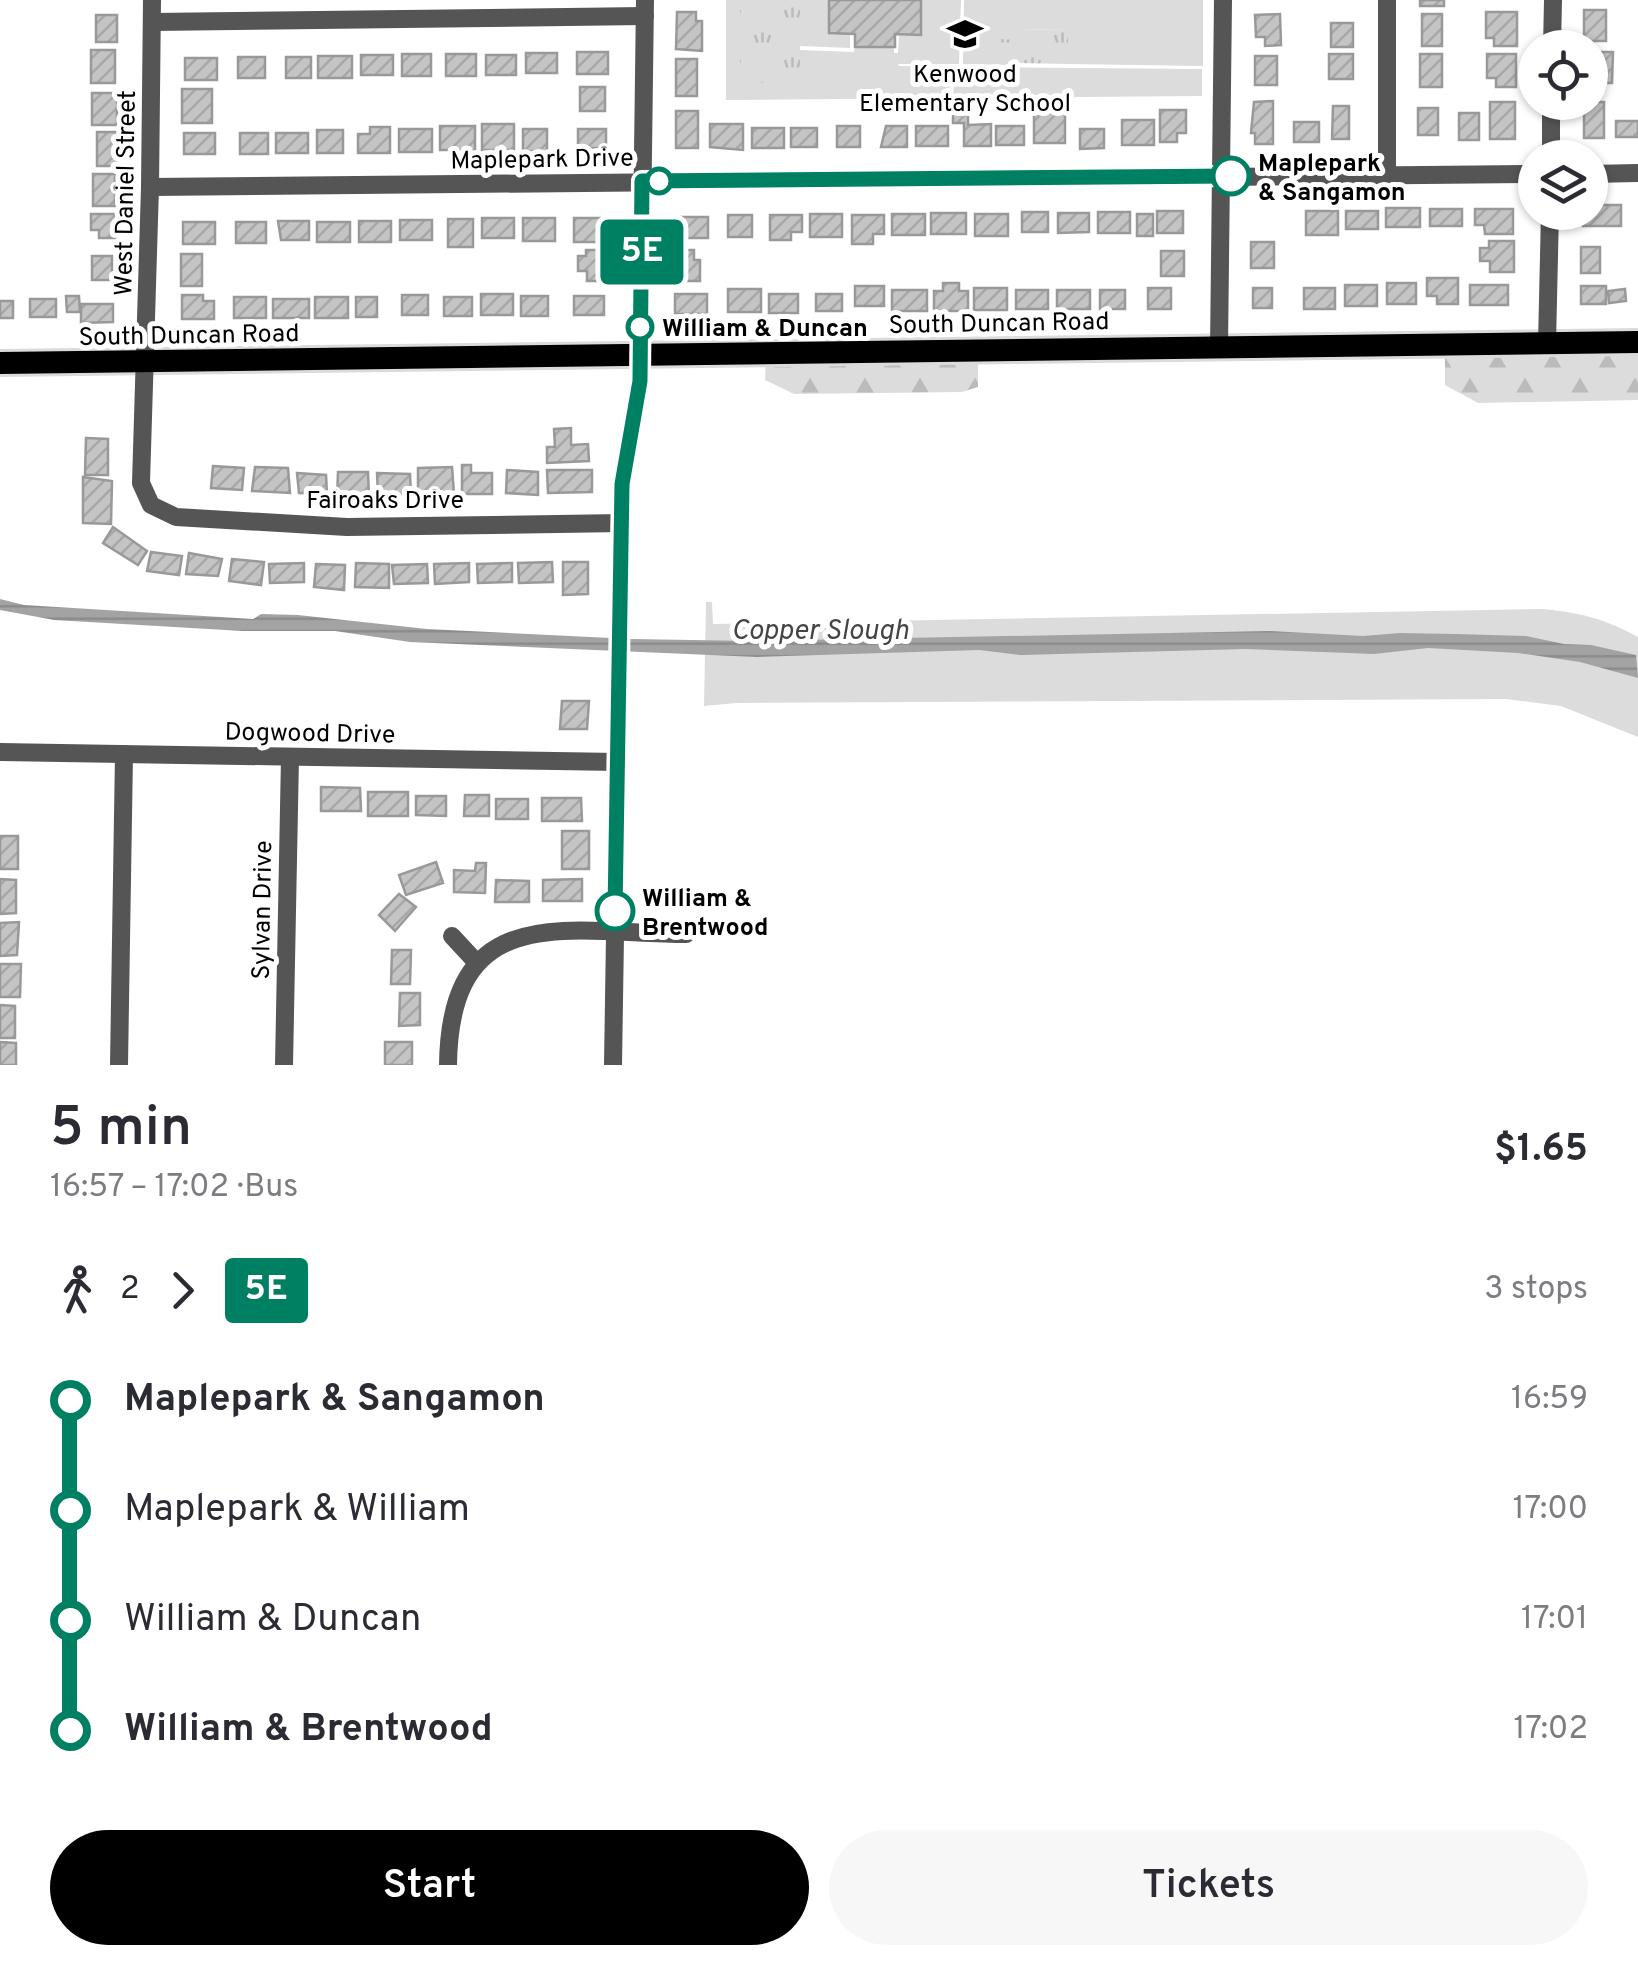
<!DOCTYPE html>
<meta charset="utf-8">
<style>
:root{--surface:#fff;--page:#f7f7f7;--text:#2b2b33;--muted:#7c7c81;--accent:#000}
body{margin:0;font-family:Overpass,sans-serif;background:var(--page);color:var(--text);height:100vh;display:flex;flex-direction:column;font-size:38px;white-space:nowrap}
*{box-sizing:border-box;margin:0}
p{font-size:32px;color:var(--muted)}
.icon{flex:none;width:55px;height:55px;fill:none;stroke:currentColor;stroke-width:2;stroke-linecap:round;stroke-linejoin:round}
.map{position:relative;height:1065px;overflow:hidden}
.panel{display:flex;flex-direction:column;background:var(--surface);flex:1}
.panel>*{flex:none}
.badge{padding:0 20px;border-radius:8px;font-size:35px;line-height:65px}
.controls{position:absolute;left:1518px;top:30px;display:grid;gap:20px}
.controls a{display:grid;place-items:center;width:90px;height:90px;border-radius:50%;background:var(--surface);box-shadow:0 2px 8px #0004;font-size:50px}
.map>.badge{position:absolute;translate:-50% -50%;box-shadow:0 0 0 5px #fff}
.legs{display:flex;align-items:center;gap:15px;height:110px;padding:0 50px;font-size:32px}
.legs p{margin-inline-start:auto}
.head{display:flex;align-items:center;justify-content:space-between;height:170px;padding:0 50px}
h1{font-size:55px;font-weight:600;line-height:75px}
.cta{display:flex;gap:20px;margin-top:auto;padding:20px 50px}
.cta a{flex:1;height:115px;border-radius:60px;background:var(--accent);color:#fff;font-size:40px;font-weight:600;line-height:115px;text-align:center}
.cta a+a{background:var(--page);color:var(--text)}
ul{padding:0 50px;list-style:none}
li{display:flex;align-items:center;gap:35px;height:110px;font-size:38px}
li i{display:grid;place-items:center;width:15px;height:100%;margin:0 12px;background:currentColor}
li i::after{content:'';width:25px;height:25px;margin:-12px;border:8px solid;border-radius:50%;background:var(--surface)}
li p{margin-inline-start:auto}
li:first-child i{background:linear-gradient(#0000 50%,currentColor 0)}
li:last-child i{background:linear-gradient(currentColor 50%,#0000 0)}
.map>svg:first-child{display:block}
.green{fill:#dcdcdc}
.forest{fill:url(#forest-firs)}
.park{fill:url(#park-tufts)}
.water{fill:url(#water-rules)}
.building{fill:url(#building-hatch);stroke:#999;stroke-width:2.5}
.lines{fill:none;stroke-linecap:round;stroke-linejoin:round}
.major-casing{stroke:#dbdbdb;stroke-width:28}
.minor{stroke:#555;stroke-width:18}
.major{stroke:#000;stroke-width:22}
.line-1-casing{stroke:#fff;stroke-width:22}
.line-1{stroke:#008063;stroke-width:15}
.stop-1-dot{fill:#fff;stroke:#008063;stroke-width:5}
.labels{text-anchor:middle;stroke-width:10;stroke-linejoin:round;paint-order:stroke}
.poi-label{font-size:25px;fill:#000;stroke:#fff}
.street-label{font-size:25px;fill:#000;stroke:#fff}
.stop-label{font-size:25px;font-weight:bold;fill:#000;stroke:#fff;text-anchor:start}
.water-label{font-size:28px;font-style:italic;fill:#444;stroke:#fff}
</style>
<div class="map">
<svg width="1638" height="1065" viewBox="0 0 1638 1065">
<defs>
<pattern id="forest-firs" width="22" height="20" patternUnits="userSpaceOnUse" patternTransform="scale(2.5)"><rect width="22" height="20" fill="#dcdcdc"/><path d="M5 1l3.5 6h-7zM16 11l3.5 6h-7z" fill="#bbb"/></pattern>
<pattern id="park-tufts" width="24" height="20" patternUnits="userSpaceOnUse" patternTransform="scale(2.5)"><rect width="24" height="20" fill="#dcdcdc"/><path d="M3 7l-1-3M5 7V3M7 7l1-3M15 17l-1-3M17 17v-4M19 17l1-3" fill="none" stroke="#bbb"/></pattern>
<pattern id="water-rules" width="6" height="5" patternUnits="userSpaceOnUse" patternTransform="scale(2.5)"><rect width="6" height="5" fill="#a3a3a3"/><path d="M0 2.5h6" fill="none" stroke="#8b8b8b"/></pattern>
<pattern id="building-hatch" width="6" height="6" patternUnits="userSpaceOnUse" patternTransform="scale(2.5)"><rect width="6" height="6" fill="#c4c4c4"/><path d="M-1 1l2-2M0 6l6-6M5 7l2-2" fill="none" stroke="#a7a7a7"/></pattern>
</defs>
<rect width="100%" height="100%" fill="#fff"/>
<g class="green">
<path d="M726,0H744L800,81V50L854,52L855,47H894V53H898L899,34H921V0H961L959,64H898L899,66L951,67L949,98L726,100Z"/>
<path d="M800,0H829V33L850,34V48L800,46Z"/>
<path d="M964,0H1203V66L1068,64V30L1016,29V40H1001L1015,55V65L963,64Z"/>
<path d="M955,67L1202,69V96L953,98Z"/>
<path d="M706,602H712L713,624L1541,609C1578,612 1606,619 1638,637V737L1561,706L1506,699L736,703L704,706Z"/>
</g>
<g class="forest">
<path d="M1638,342V400L1478,403L1445,385V345Z"/>
<path d="M978,350V387L962,392L794,394L765,380L766,352Z"/>
</g>
<g class="park">
<rect x="740" y="0" width="60" height="83"/>
<path d="M1016,29L1068,30V64L1015,63V55L1001,54V39L1015,40Z"/>
</g>
<path class="water" d="M0,599L24,605L253,619L261,614L298,615L427,629L631,639L752,641L1270,631L1363,636L1400,633L1456,634L1526,636L1564,644L1591,645L1636,655L1638,678L1580,662L1518,653L1428,648L1374,654L1246,649L1021,655L979,650L757,657L410,642L335,631H243L54,620L0,610Z"/>
<g class="building">
<path d="M829,0H921V35L895,34V47H855V34L829,33Z"/>
<rect x="1420" y="0" width="24" height="6"/>
<rect x="1584" y="10" width="22" height="31"/>
<path d="M677,12H696V21H702V51L676,49Z"/>
<path d="M1486,12H1517V46H1494V38H1486Z"/>
<path d="M1280,14L1281,45L1265,46V37H1256L1255,15Z"/>
<rect x="1422" y="14" width="20" height="32"/>
<rect x="96" y="15" width="21" height="27"/>
<rect x="1331" y="23" width="22" height="24"/>
<rect x="91" y="50" width="24" height="33"/>
<rect x="577" y="52" width="31" height="22"/>
<path d="M1590,52H1613L1612,83H1590Z"/>
<rect x="526" y="53" width="31" height="20"/>
<rect x="402" y="54" width="29" height="22"/>
<rect x="446" y="54" width="30" height="22"/>
<rect x="1329" y="54" width="24" height="25"/>
<rect x="1420" y="54" width="22" height="33"/>
<path d="M1487,54H1516V87H1496V78H1487Z"/>
<rect x="361" y="55" width="32" height="20"/>
<rect x="486" y="55" width="30" height="20"/>
<rect x="318" y="56" width="34" height="22"/>
<rect x="1255" y="56" width="22" height="29"/>
<rect x="238" y="57" width="27" height="21"/>
<rect x="286" y="57" width="25" height="21"/>
<rect x="185" y="58" width="32" height="22"/>
<rect x="676" y="59" width="21" height="37"/>
<rect x="580" y="87" width="25" height="24"/>
<rect x="182" y="89" width="30" height="34"/>
<rect x="92" y="93" width="25" height="32"/>
<path d="M1273,101V144H1255V133H1251L1254,102Z"/>
<rect x="1490" y="102" width="25" height="37"/>
<rect x="1584" y="102" width="20" height="36"/>
<path d="M1333,106H1349V139H1332Z"/>
<path d="M953,107H968V125L991,124V146H964V123H953Z"/>
<rect x="1418" y="108" width="20" height="27"/>
<path d="M1160,110H1186V133H1177V142H1160Z"/>
<rect x="676" y="111" width="22" height="37"/>
<rect x="1034" y="113" width="31" height="30"/>
<rect x="1459" y="113" width="20" height="27"/>
<rect x="1122" y="120" width="32" height="25"/>
<rect x="1616" y="121" width="22" height="16"/>
<rect x="1294" y="122" width="25" height="20"/>
<rect x="482" y="124" width="32" height="26"/>
<path d="M710,124H743V150L710,147Z"/>
<rect x="440" y="126" width="35" height="24"/>
<rect x="837" y="126" width="23" height="21"/>
<path d="M886,126H907V147H881Z"/>
<rect x="916" y="126" width="32" height="20"/>
<rect x="996" y="126" width="28" height="19"/>
<path d="M370,127H390V153H358V134H370Z"/>
<rect x="752" y="128" width="32" height="20"/>
<rect x="791" y="128" width="26" height="19"/>
<rect x="399" y="129" width="33" height="23"/>
<rect x="523" y="129" width="24" height="22"/>
<rect x="578" y="129" width="28" height="19"/>
<path d="M1080,129H1104V148L1080,149Z"/>
<rect x="317" y="130" width="26" height="23"/>
<rect x="97" y="132" width="20" height="34"/>
<rect x="184" y="133" width="31" height="21"/>
<rect x="240" y="133" width="28" height="21"/>
<rect x="276" y="133" width="32" height="20"/>
<rect x="93" y="174" width="22" height="32"/>
<path d="M1590,205H1621V226H1583V212H1590Z"/>
<rect x="1386" y="208" width="34" height="19"/>
<rect x="1430" y="209" width="32" height="17"/>
<path d="M1475,209H1513V234H1485L1484,225H1475Z"/>
<rect x="1157" y="211" width="26" height="22"/>
<rect x="1306" y="211" width="32" height="24"/>
<rect x="1346" y="211" width="32" height="18"/>
<rect x="1022" y="212" width="26" height="20"/>
<rect x="1098" y="212" width="32" height="21"/>
<rect x="931" y="213" width="35" height="21"/>
<path d="M1058,213H1089V232L1058,233Z"/>
<path d="M91,214H118V238H99V230H91Z"/>
<rect x="810" y="214" width="32" height="23"/>
<rect x="892" y="214" width="33" height="21"/>
<rect x="975" y="214" width="33" height="22"/>
<rect x="1137" y="214" width="16" height="22"/>
<rect x="728" y="215" width="24" height="22"/>
<path d="M770,215H802V232H791V240H770Z"/>
<path d="M852,215H884V234H873V244H852Z"/>
<rect x="676" y="217" width="32" height="21"/>
<rect x="482" y="218" width="32" height="20"/>
<rect x="523" y="218" width="32" height="23"/>
<rect x="574" y="218" width="32" height="24"/>
<rect x="448" y="219" width="25" height="28"/>
<rect x="400" y="220" width="32" height="20"/>
<path d="M278,221H309V240H281Z"/>
<rect x="359" y="221" width="32" height="21"/>
<rect x="183" y="222" width="32" height="22"/>
<rect x="236" y="222" width="30" height="21"/>
<rect x="317" y="222" width="33" height="20"/>
<path d="M1489,241H1514V272H1490V261H1480V248H1489Z"/>
<rect x="1251" y="242" width="23" height="26"/>
<rect x="1581" y="247" width="19" height="26"/>
<path d="M586,250H607V281H587V271H578V256H586Z"/>
<path d="M674,250H694V260H700V281H674Z"/>
<rect x="1161" y="251" width="23" height="25"/>
<rect x="181" y="254" width="21" height="32"/>
<rect x="92" y="256" width="20" height="24"/>
<path d="M1427,278H1458V304H1437V296H1427Z"/>
<path d="M943,283H959V291H968V311H934V291H943Z"/>
<rect x="1387" y="283" width="29" height="21"/>
<rect x="1345" y="285" width="32" height="21"/>
<rect x="1470" y="285" width="38" height="20"/>
<rect x="855" y="286" width="29" height="20"/>
<rect x="1581" y="286" width="25" height="18"/>
<rect x="974" y="288" width="33" height="22"/>
<rect x="1148" y="288" width="23" height="21"/>
<rect x="1253" y="288" width="19" height="20"/>
<rect x="1304" y="288" width="31" height="21"/>
<rect x="728" y="289" width="33" height="23"/>
<path d="M1625,289L1626,301L1609,303L1608,291Z"/>
<rect x="892" y="290" width="35" height="21"/>
<rect x="1016" y="290" width="32" height="19"/>
<rect x="1057" y="290" width="33" height="19"/>
<rect x="1100" y="290" width="25" height="19"/>
<rect x="481" y="294" width="32" height="21"/>
<rect x="675" y="294" width="32" height="20"/>
<rect x="769" y="294" width="29" height="19"/>
<rect x="816" y="294" width="26" height="17"/>
<path d="M182,295H203V301H214V319H182Z"/>
<rect x="402" y="295" width="26" height="20"/>
<path d="M66,296H79L80,312H67Z"/>
<rect x="521" y="296" width="27" height="20"/>
<rect x="574" y="296" width="30" height="19"/>
<rect x="234" y="297" width="32" height="21"/>
<rect x="315" y="297" width="33" height="21"/>
<rect x="356" y="297" width="21" height="20"/>
<rect x="444" y="297" width="28" height="19"/>
<rect x="30" y="299" width="26" height="18"/>
<rect x="273" y="299" width="36" height="19"/>
<rect x="0" y="301" width="13" height="17"/>
<path d="M81,304H113V322L81,323Z"/>
<path d="M571,428V445L588,444L589,461L547,463V447H555L554,429Z"/>
<path d="M86,438L108,439V475H85Z"/>
<path d="M462,465H471V473H492V494H462Z"/>
<path d="M213,466L244,468L242,490L211,488Z"/>
<path d="M255,467L288,468L290,493L252,491Z"/>
<path d="M452,467L454,493H418V468Z"/>
<path d="M507,470L538,472V495L506,493Z"/>
<path d="M547,470H592V492L548,493Z"/>
<path d="M338,472H368L369,497L337,498Z"/>
<path d="M297,473L326,475L327,494L299,493Z"/>
<path d="M377,473L410,474L411,495H378Z"/>
<path d="M83,477L112,481L111,524L83,523Z"/>
<path d="M113,527L147,551L138,565L103,543Z"/>
<path d="M151,552L182,556L179,575L147,571Z"/>
<path d="M189,553L222,559L218,576L186,574Z"/>
<path d="M232,559L264,562L261,585L229,581Z"/>
<path d="M552,562L553,582L519,583L518,563Z"/>
<path d="M563,562H588V594L563,595Z"/>
<path d="M304,563V582L270,583L269,564Z"/>
<path d="M356,563L389,564V588L355,587Z"/>
<path d="M469,563V582L435,584L434,564Z"/>
<path d="M512,563V582L478,583L477,564Z"/>
<path d="M316,564L345,565L344,590L314,587Z"/>
<path d="M427,564L428,583L394,584L392,565Z"/>
<path d="M562,701H589L587,729H560Z"/>
<path d="M321,787L360,788L361,811H321Z"/>
<rect x="368" y="792" width="40" height="24"/>
<path d="M465,795H489V816H464Z"/>
<path d="M416,796H446V816L416,815Z"/>
<path d="M542,798H581L582,821H542Z"/>
<rect x="496" y="799" width="32" height="20"/>
<rect x="562" y="831" width="27" height="38"/>
<rect x="0" y="836" width="18" height="33"/>
<path d="M436,862L443,883L406,895L399,875Z"/>
<path d="M476,863H486L485,893L454,892V870L475,871Z"/>
<path d="M0,879L16,880V913L0,914Z"/>
<path d="M582,879V901H543V880Z"/>
<path d="M496,880L529,881V902H495Z"/>
<path d="M399,894L416,907L395,931L379,915Z"/>
<path d="M19,922L17,955L0,956V923Z"/>
<path d="M392,950H411L410,984H391Z"/>
<path d="M0,964H21L20,997H0Z"/>
<path d="M400,993H420V1025L399,1026Z"/>
<path d="M0,1005L15,1006V1038H0Z"/>
<path d="M0,1042L16,1043V1065H0Z"/>
<rect x="385" y="1042" width="27" height="23"/>
</g>
<g class="lines">
<defs>
<path id="major" d="M0,363L1638,342"/>
</defs>
<use href="#major" class="major-casing"/>
<g class="minor">
<path d="M152,0L150,187L141,483L151,505L176,517L347,527L623,523"/>
<path d="M152,22L645,16"/>
<path d="M1552,48L1553,0"/>
<path d="M1551,158V102"/>
<path d="M1590,174L1638,173"/>
<path d="M1387,175V0"/>
<path d="M150,187L1535,174"/>
<path d="M1547,344L1550,212"/>
<path d="M1219,348L1223,0"/>
<path d="M0,752L618,762"/>
<path d="M452,936L477,963"/>
<path d="M119,1065L124,754"/>
<path d="M284,1065L290,757"/>
<path d="M448,1065C450,899 566,933 686,934"/>
<path d="M613,1065L622,484L640,381L645,0"/>
</g>
<use href="#major" class="major"/>
</g>
<g class="lines">
<defs>
<path id="line-1" d="M615,911L622,484L640,381L642,181L1231,176"/>
</defs>
<use href="#line-1" class="line-1-casing"/>
<use href="#line-1" class="line-1"/>
</g>
<defs>
<symbol id="school-bare" viewBox="-9 -9 18 18"><path d="M0-5L7-2L0 1L-7-2ZM-4 1L0 2.5L4 1V4Q0 6-4 4Z" fill="#000" stroke="#fff" stroke-width="2.5" paint-order="stroke"/></symbol>
</defs>
<g fill-rule="evenodd">
<use href="#school-bare" x="940" y="9" width="50" height="50"/>
</g>
<g class="stop-1-dot">
<circle cx="1231" cy="176" r="18"/>
<circle cx="659" cy="181" r="12"/>
<circle cx="640" cy="327" r="12"/>
<circle cx="615" cy="911" r="18"/>
</g>
<g class="labels">
<g class="poi-label">
<text x="965" y="82">Kenwood<tspan x="965" dy="29">Elementary School</tspan></text>
</g>
<g class="street-label">
<text transform="translate(542 158) rotate(-1)" y="9">Maplepark Drive</text>
<text transform="translate(124 193) rotate(-89)" y="9">West Daniel Street</text>
<text transform="translate(999 322) rotate(-1)" y="9">South Duncan Road</text>
<text transform="translate(189 334) rotate(-1)" y="9">South Duncan Road</text>
<text x="385" y="508">Fairoaks Drive</text>
<text transform="translate(310 732) rotate(1)" y="9">Dogwood Drive</text>
<text transform="translate(261 910) rotate(-89)" y="9">Sylvan Drive</text>
</g>
<g class="stop-label">
<text x="1258" y="171">Maplepark<tspan x="1258" dy="29">&amp; Sangamon</tspan></text>
<text x="662" y="336">William &amp; Duncan</text>
<text x="642" y="906">William &amp;<tspan x="642" dy="29">Brentwood</tspan></text>
</g>
<g class="water-label">
<text x="820" y="639">Copper Slough</text>
</g>
</g>
</svg>
<div class="controls">
<a><svg class="icon" aria-label="locate" viewBox="0 0 24 24"><circle cx="12" cy="12" r="6"/><path d="M12 2v4M12 18v4M2 12h4M18 12h4"/></svg></a>
<a><svg class="icon" aria-label="layers" viewBox="0 0 24 24"><path d="M12 4l9 5-9 5-9-5zM3 14l9 5 9-5"/></svg></a>
</div>
<b class="badge" style="left:642px;top:252px;background:#008063;color:#fff">5E</b>
</div>
<section class="panel">
<div class="head"><div><h1>5 min</h1><p>16:57 – 17:02 · Bus</p></div><b>$1.65</b></div>
<div class="legs"><svg class="icon" aria-label="walk" viewBox="0 0 24 24"><circle cx="13" cy="4" r="2"/><path d="M13 8l-2 6 4 7M11 14l-3 7M7 12l3-4h3l4 4"/></svg>2<svg class="icon" aria-label="forward" viewBox="0 0 24 24"><path d="M9 5l7 7-7 7"/></svg><b class="badge" style="background:#008063;color:#fff">5E</b><p>3 stops</p></div>
<ul>
<li><i style="color:#008063"></i><b>Maplepark &amp; Sangamon</b><p>16:59</p></li>
<li><i style="color:#008063"></i><span>Maplepark &amp; William</span><p>17:00</p></li>
<li><i style="color:#008063"></i><span>William &amp; Duncan</span><p>17:01</p></li>
<li><i style="color:#008063"></i><b>William &amp; Brentwood</b><p>17:02</p></li>
</ul>
<div class="cta"><a>Start</a><a>Tickets</a></div>
</section>
